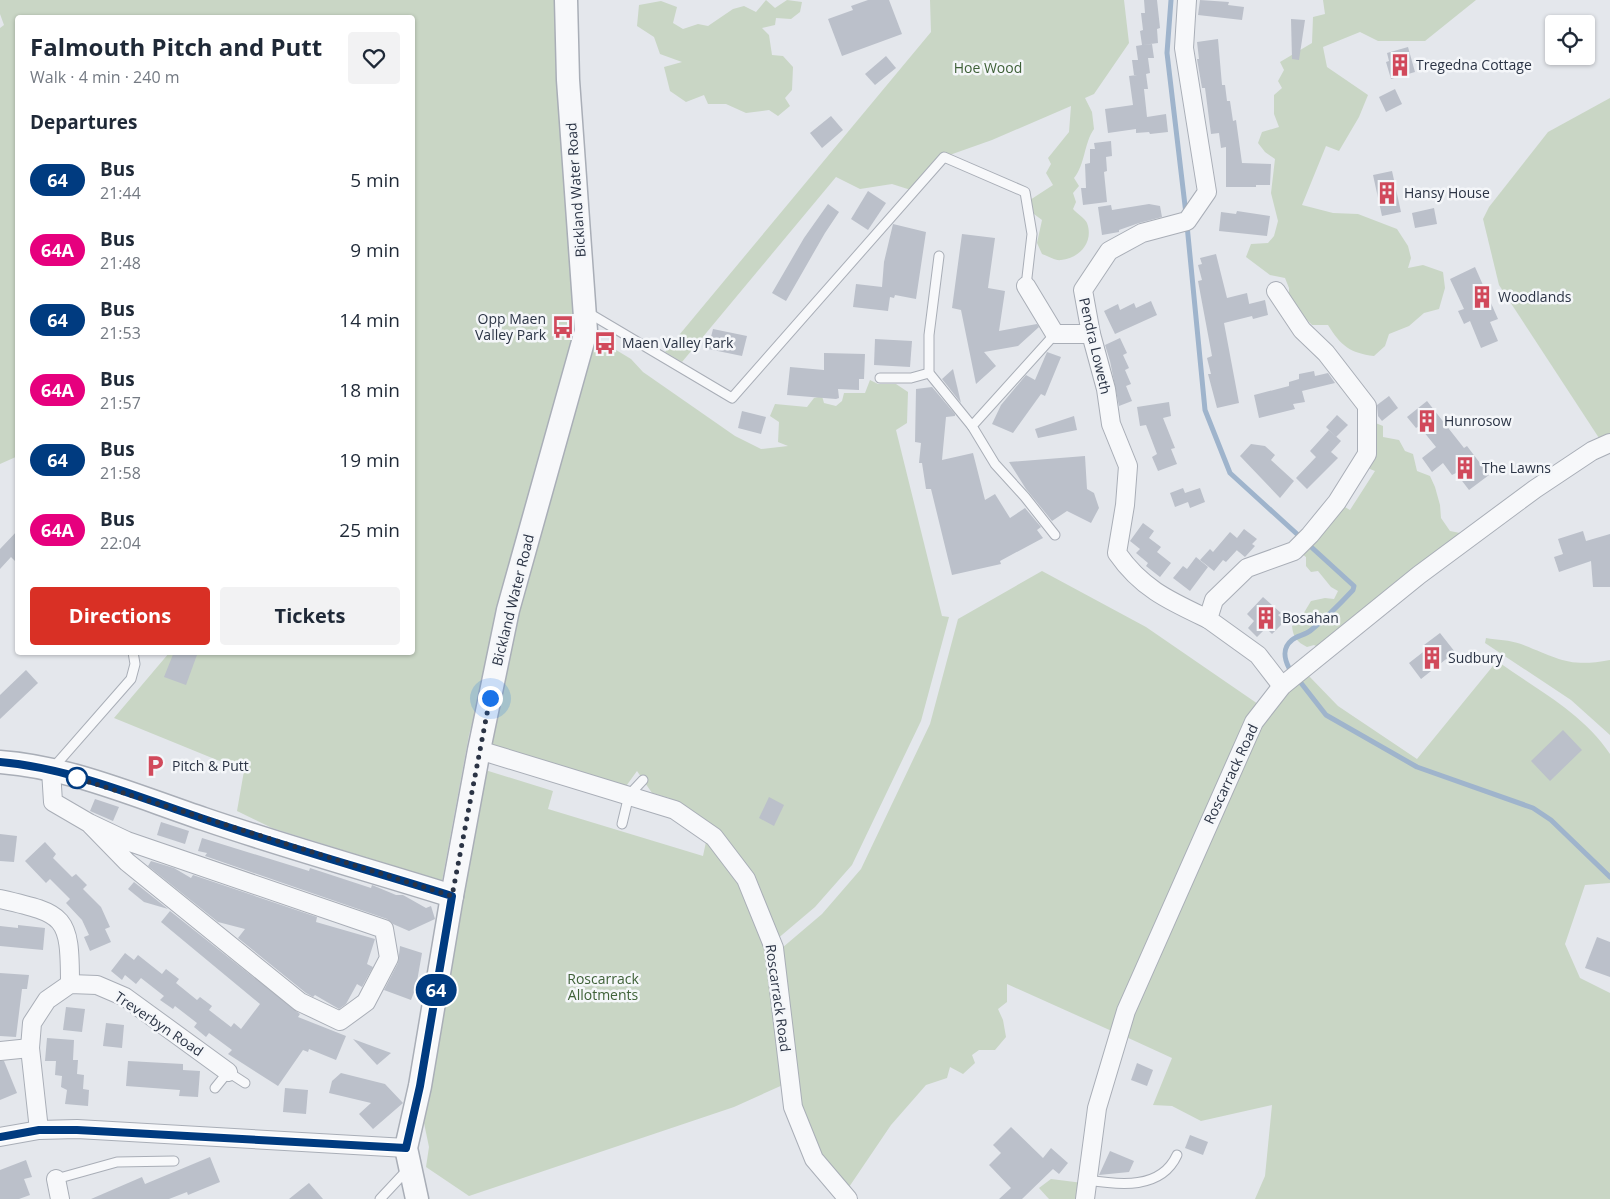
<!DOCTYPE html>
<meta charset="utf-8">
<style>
:root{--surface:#fff;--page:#f2f2f3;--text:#1f2937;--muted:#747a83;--accent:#d93025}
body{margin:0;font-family:"Open Sans",sans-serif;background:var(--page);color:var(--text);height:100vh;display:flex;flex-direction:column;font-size:19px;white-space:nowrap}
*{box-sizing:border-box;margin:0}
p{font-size:16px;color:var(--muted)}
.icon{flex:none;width:28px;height:28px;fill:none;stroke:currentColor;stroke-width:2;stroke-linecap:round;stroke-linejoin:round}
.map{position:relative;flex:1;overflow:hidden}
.sheet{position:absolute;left:15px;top:15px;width:400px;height:640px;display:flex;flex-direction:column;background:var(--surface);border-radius:5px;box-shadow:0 1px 4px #0004}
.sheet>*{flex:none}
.badge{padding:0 10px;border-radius:16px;font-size:18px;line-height:32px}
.tools{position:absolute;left:1545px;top:15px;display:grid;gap:10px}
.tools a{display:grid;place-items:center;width:50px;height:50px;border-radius:5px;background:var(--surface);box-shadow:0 1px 4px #0004;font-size:25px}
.you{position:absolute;width:25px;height:25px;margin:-12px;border:4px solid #fff;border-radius:50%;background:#1a73e8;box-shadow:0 0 0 8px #1a73e833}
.map>.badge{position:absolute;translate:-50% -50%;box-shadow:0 0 0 2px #fff}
h2{padding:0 15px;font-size:19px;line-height:45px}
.round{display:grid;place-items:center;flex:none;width:52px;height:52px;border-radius:5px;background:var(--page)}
.overview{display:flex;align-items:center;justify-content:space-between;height:85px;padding:0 15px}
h1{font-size:24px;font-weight:700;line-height:38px}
.button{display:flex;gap:10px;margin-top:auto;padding:10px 15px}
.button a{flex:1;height:58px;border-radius:5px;background:var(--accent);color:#fff;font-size:20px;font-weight:700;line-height:58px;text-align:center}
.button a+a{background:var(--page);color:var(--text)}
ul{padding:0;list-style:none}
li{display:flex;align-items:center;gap:15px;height:70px;padding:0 15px}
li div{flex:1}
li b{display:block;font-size:19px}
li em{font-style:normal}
li .badge{min-width:55px;font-weight:700;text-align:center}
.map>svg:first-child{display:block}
.green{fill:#c9d6c5}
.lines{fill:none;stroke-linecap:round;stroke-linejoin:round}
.stream{stroke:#9fb4cc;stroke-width:5}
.building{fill:#bbc0ca}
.service-casing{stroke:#a9aeb7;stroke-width:11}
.minor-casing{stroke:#a9aeb7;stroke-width:20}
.tertiary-casing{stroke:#a9aeb7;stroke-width:25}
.service{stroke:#f7f8fa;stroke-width:9}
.minor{stroke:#f7f8fa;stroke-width:18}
.tertiary{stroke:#f7f8fa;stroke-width:22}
.line-casing{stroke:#fff;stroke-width:11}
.line{stroke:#003b80;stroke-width:8}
.walk{stroke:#2b3445;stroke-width:5;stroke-dasharray:0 9}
.stop-dot{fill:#fff;stroke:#003b80;stroke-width:2.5}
.labels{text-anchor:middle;stroke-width:5;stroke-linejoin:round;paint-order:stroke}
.poi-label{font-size:14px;fill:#2b3445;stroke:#f4f6f9;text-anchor:start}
.park-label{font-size:14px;fill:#3f6138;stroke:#f4f6f9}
.street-label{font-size:14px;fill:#2b3445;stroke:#f4f6f9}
</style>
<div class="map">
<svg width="1610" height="1199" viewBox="0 0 1610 1199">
<rect width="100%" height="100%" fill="#e4e7ec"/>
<g class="green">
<path d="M0,0H566L586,331L489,658L469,735L442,881L272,828L237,811L244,771L114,718L169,653L412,652V18H18V456L0,464V28L4,25L0,14Z"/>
<path d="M766,0L775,8L787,0L802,2L800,12L791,19L776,18L775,25L762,28L769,35L772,55L783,56L793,67L792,90L785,98L790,106L778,116L769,110L746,113L726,104H708L704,95L686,102L670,91L664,67L682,62L660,54L654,37L637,26L639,5L661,1L677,7L673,23L683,29L698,24L708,26L733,9L744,6L756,12Z"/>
<path d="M930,0H1124L1129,43L1094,94L1085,98L1092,112L1094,129C1084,143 1085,165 1074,178L1079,186L1073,193L1076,202L1073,209C1077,214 1085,218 1087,223C1094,242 1080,258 1061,260C1056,261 1048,256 1042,254L1037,243L1042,220L1034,214L1030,200L1053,185L1046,173L1051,164L1048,158L1069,132L1071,106L992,140L944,157L914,191L892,184L860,189L836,177L682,362L665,352L931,32Z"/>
<path d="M1323,0H1476L1425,41H1378L1360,32L1323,47L1327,67L1368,95L1359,117L1339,151L1326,146L1302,205L1333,213L1358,214L1397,229L1408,246L1411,258L1408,268L1423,265L1443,272L1445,288L1439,309L1424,313L1409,326L1389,334L1385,346L1374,356C1350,353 1341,346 1328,325H1312L1289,302V288L1285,278L1270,275L1246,257L1251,244L1268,243L1274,236L1278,221L1271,193L1275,159L1265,152L1258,143L1262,132L1279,127L1274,114V95L1282,88L1278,81L1284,70L1280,62L1312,43L1313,17L1325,14Z"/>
<path d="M1610,98V433L1599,438L1499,285L1483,219L1489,207L1548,132Z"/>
<path d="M588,333L631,359L643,372L735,436L761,449L788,446L778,442L779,422L770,416L775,404L807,407L814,398L822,396L824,403L836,406L842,401L844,393H865L870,380L878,384H896L908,392L907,423L896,430L942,616L949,617L921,721L852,865L815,907L776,940L718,834L669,798L652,793L637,771L624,789L485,747Z"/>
<path d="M1373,422L1383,426V437L1399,440L1405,451L1413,454L1417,471L1430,476L1435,487L1440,505L1441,518L1450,531L1470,535L1318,647L1314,645L1307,647C1297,642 1293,637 1292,626L1296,624L1297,619L1302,616L1311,601L1325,598L1334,599L1338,591L1331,587L1318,571L1311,572L1306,566V557L1302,554L1338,503L1350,510L1375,471L1370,469L1366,460Z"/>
<path d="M1042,571L1146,627L1258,704L1114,1032L1007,984V1002L998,1009L1003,1020L1006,1037L995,1050H979L972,1055L975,1063L963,1074L950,1067L947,1078L926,1085L891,1125L847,1190L816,1155L800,1105L782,948L822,914L861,869L930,724L958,619Z"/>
<path d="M1486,638C1497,640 1510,640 1521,644C1558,658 1568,668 1610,660V735L1571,700L1485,643Z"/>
<path d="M1497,661C1537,690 1582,712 1610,754V883L1585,885L1565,944L1580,978L1610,993V1199H1255L1265,1176L1272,1105L1201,1121L1172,1106L1153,1105L1172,1058L1124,1036L1261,725L1285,691L1307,674L1338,706L1417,759Z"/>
<path d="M482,769L553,791L548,809L703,856L707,837L739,881L769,951L785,1084L734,1107L469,1196L426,1167L429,1147L424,1123Z"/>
<path d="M1051,1179L1083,1183L1081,1199H1049L1039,1188Z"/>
</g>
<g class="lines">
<g class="stream">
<path d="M1171,0L1167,53L1186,214"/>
<path d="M1187,225L1205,410L1230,473L1354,586L1353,590C1339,605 1325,619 1310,631C1305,635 1296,636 1292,640C1282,648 1284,658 1289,668"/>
<path d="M1301,683L1326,715L1417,767L1533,808L1551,820L1610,877"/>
</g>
</g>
<g class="building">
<path d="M868,0H889L902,34L842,56L828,19L853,10L851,6Z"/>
<path d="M1144,0H1157L1160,28L1157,29L1158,43L1143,45L1152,44L1154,58H1148L1150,73L1146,74L1148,89H1144L1147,117L1166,114L1168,132L1150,134L1149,132L1136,133V129L1108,133L1105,109L1133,105L1129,76L1137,75H1134L1132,60H1138L1136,46L1142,45L1140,31L1143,30L1141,13H1145Z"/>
<path d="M1200,0L1229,2L1228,5L1244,7L1242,20L1198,15Z"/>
<path d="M1291,19L1305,20L1299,60L1292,59Z"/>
<path d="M1218,39L1222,85H1225L1227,101H1230L1233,121L1236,120L1242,163L1271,164L1270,185H1256V187H1226V147L1221,148L1219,133L1211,134L1205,88H1202L1197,59H1199L1197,42Z"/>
<path d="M1408,47L1415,72L1391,79L1386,62L1389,61L1387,53Z"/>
<path d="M886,56L896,68L875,85L865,74Z"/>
<path d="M1395,89L1402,104L1386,112L1379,97Z"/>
<path d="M831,116L843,130L822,148L810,133Z"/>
<path d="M1111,141L1112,156L1106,157L1107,171L1104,172L1107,202L1083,205L1081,188H1086L1085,164L1090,163V149H1095L1094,143Z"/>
<path d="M1392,171L1401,212L1382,216L1373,175Z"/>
<path d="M868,191L886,203L868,230L851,219Z"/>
<path d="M828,204L839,212L825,233L786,301L772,293L804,238Z"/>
<path d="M1149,204L1160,206L1162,217L1139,223L1119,230V232L1102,235L1098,207L1111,205L1112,210Z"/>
<path d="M1434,208L1437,224L1415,228L1412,213Z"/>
<path d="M1237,211L1270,216L1267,236L1219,231L1221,212L1236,214Z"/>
<path d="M893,224L926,232L916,299L895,295L894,298L890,297L888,311L853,307L856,284L882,287L884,262Z"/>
<path d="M962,234L995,238L988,288L1005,291L999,331L1037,324L1039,327L1018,346L984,352L996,366L976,384L961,310L952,308Z"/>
<path d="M1216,254L1227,298L1247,293L1250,308L1249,304L1265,300L1268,315L1253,319L1252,316L1224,323L1239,403L1217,408L1208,374H1211L1207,358L1212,356L1198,281L1202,280L1198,265L1202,264L1200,258Z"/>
<path d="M1475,267L1498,319L1490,322L1498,341L1481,348L1470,321L1464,324L1458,311L1464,309L1450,279Z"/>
<path d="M1151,301L1157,315L1115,334L1104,311L1118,304L1120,310L1134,303L1136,308Z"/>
<path d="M713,329L747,336L742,356L708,349Z"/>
<path d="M1120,338L1127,353L1123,355L1129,368L1125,370L1131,384L1126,386L1132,401L1119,406L1110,361L1105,345Z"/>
<path d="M875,339L912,341L910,367L874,365Z"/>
<path d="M1047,352L1061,357L1045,396L1041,394L1013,433L992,424L1001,405L1026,375L1035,380Z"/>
<path d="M824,353L865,354L864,379H859V390L838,389L839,398L836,399L787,395L790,367L824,370Z"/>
<path d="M953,369L961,403L942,379Z"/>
<path d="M1314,371L1315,376L1328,373L1335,383L1302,391L1305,402L1293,404L1295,409L1259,418L1254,395L1289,386V382L1299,379V374Z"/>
<path d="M932,387L955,414V416L946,417L942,460L973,453L985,500L995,494L1010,518L1025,508L1041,527L1037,530L1043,538L1000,561L1001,564L952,575L931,489H926L922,463H919L921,443L915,442L916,389Z"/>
<path d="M1389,396L1398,408L1382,421L1378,416L1377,405Z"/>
<path d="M1427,401L1464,448L1467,446L1489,475L1469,490L1456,473L1452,475L1443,463L1432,472L1422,458L1436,447L1419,426L1416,428L1407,417Z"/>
<path d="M1169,402L1171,416L1163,418L1175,448L1171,449L1177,464L1158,471L1152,457L1157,454L1146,425L1140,426L1137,407Z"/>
<path d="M742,411L766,417L761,434L738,428Z"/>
<path d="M1337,415L1348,425L1336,437L1326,427Z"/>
<path d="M1074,416L1077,430L1038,438L1035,429Z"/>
<path d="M1329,430L1341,441L1331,452L1338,458L1307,489L1296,478L1316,457L1310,451Z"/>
<path d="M1251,444L1265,446L1275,455L1271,460L1294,481L1280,498L1240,456Z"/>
<path d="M1085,456L1087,489L1094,493L1099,508L1091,523L1067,511L1052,521L1026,489L1009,462Z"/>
<path d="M1183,488L1187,498L1185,493L1200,488L1205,502L1190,508L1188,502L1175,507L1170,493Z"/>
<path d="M1143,523L1154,531L1149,538L1161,547L1157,552L1171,563L1160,577L1146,566L1148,563L1136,553L1140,549L1130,541Z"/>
<path d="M1244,529L1257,539L1252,544L1255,546L1245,557L1233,547L1237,550L1226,562L1223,560L1214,571L1200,560L1210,549L1213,552L1230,532L1237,538Z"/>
<path d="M18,530V564L11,557L0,569V549Z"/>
<path d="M1583,531L1586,541L1610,534V587H1593L1591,561L1559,572L1554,557L1563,554L1558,539Z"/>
<path d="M1196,557L1208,567L1190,591L1173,578L1183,566L1187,569Z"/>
<path d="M1263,597L1281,613L1278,615L1285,621L1272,634L1266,628L1257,637L1248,628L1254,621L1247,614Z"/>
<path d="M1440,633L1455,652L1421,679L1409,663L1427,649L1424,645Z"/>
<path d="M174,652H198L186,685L164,677Z"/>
<path d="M26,670L38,683L0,719V695Z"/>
<path d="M1563,730L1582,750L1550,781L1531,761Z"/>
<path d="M769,797L784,805L774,826L759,818Z"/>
<path d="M95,799L119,807L113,821L90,811Z"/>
<path d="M161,822L189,831L185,844L157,835Z"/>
<path d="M0,834L17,836L14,862L0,861Z"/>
<path d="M202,838L309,871L310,868L371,888L372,885L396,895H403L426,908L431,906L435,919L409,931L393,924L387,919L205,856L207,853L198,851Z"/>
<path d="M45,842L56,854L53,858L72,877L76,874L87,885L83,889L101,907L110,927L105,929L111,942L90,951L84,937L89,935L82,920L66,903L70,899L50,879L46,883L25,861Z"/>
<path d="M151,861L174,868L191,878L193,875L317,917L316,922L375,939L367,964L373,967L362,987L357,984L346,1004L339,1009L315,995L313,997L306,993L238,938L245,929L218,922L148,866Z"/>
<path d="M134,882L168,909L144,902L128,889Z"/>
<path d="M170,911L300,1014L298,1017L346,1036L336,1060L309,1049L308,1052L303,1050L278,1086L228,1054L232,1050L209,1033L206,1037L194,1027L197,1023L175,1006L173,1009L160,1000L164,996L141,978L136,984L125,975L122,980L111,971L125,953L134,960L138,955L162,974L166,969L179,979L176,983L197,1000L200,997L212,1006L209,1010L231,1027L234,1023L241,1029L260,1004L161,922Z"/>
<path d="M18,925L45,928L43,950L0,946V926L18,928Z"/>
<path d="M1597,937L1610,942V977L1585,968Z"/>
<path d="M400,946L422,953L416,987L411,1000L384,990L398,963Z"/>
<path d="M0,973L29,975L27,989H22L16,1037L0,1036Z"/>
<path d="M66,1007L85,1009L82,1032L63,1030Z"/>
<path d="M106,1023L124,1025L122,1048L103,1046Z"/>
<path d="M47,1038L74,1040L73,1060H78L77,1074L84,1075L83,1089L89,1090L88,1106L65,1104L67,1090L61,1087L62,1076L55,1075L56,1061H45Z"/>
<path d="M353,1039L391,1053L377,1065Z"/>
<path d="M0,1061H4L17,1093L0,1100Z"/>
<path d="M128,1061L183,1064V1070L200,1071L198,1097L179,1096L180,1090L126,1086Z"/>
<path d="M1137,1063L1153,1070L1147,1086L1131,1080Z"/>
<path d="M341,1073L385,1084L403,1103L373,1129L359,1114L371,1103L329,1093L332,1081Z"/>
<path d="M285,1088L308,1090L306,1114L283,1112Z"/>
<path d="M1011,1127L1043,1158L1051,1148L1068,1163L1059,1174L1053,1169L1022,1199H999L1011,1188L989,1165L1001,1153L993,1145Z"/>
<path d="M1190,1135L1208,1142L1203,1155L1185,1148Z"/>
<path d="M1110,1151L1134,1161L1129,1172L1099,1175Z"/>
<path d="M210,1157L220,1182L188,1195L187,1192L169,1199H91L142,1177L145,1184Z"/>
<path d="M26,1160L32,1177L24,1179L30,1195L19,1199H0V1170Z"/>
<path d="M309,1183L323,1199H289Z"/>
</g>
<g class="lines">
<defs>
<g id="service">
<path d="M939,256L929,335V373L972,426"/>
<path d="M587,312L732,398L944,157L1025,192L1032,234L1026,286"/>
<path d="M880,378H911L929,373"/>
<path d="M1055,535L1025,497L995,464L972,426L1055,334"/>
<path d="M53,768L131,679L135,664L133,652"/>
<path d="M622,824L629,795L643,780"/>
<path d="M215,1088L228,1072L245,1083"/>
<path d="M56,1179L117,1162L174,1161"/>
<path d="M1088,1180C1119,1185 1161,1190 1177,1155"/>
<path d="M380,1199L409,1168"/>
</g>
<g id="minor">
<path d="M1187,0L1184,48L1207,192L1187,221L1142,233L1109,251L1083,290L1091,334L1106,389L1111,424L1128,466L1125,505L1117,553C1142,589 1170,601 1208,619"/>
<path d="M1026,286L1055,334H1091"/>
<path d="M1276,291L1302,330L1326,353L1367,406V454L1337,502L1310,535L1294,551L1247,568L1214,600L1208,619L1258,655L1282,686"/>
<path d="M479,750L675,810L714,837L746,879L774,948L793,1107L814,1159L848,1199"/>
<path d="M51,770L53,802L89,823L127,841L384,929L389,958L366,1002L340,1021L300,1002L127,862L89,823"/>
<path d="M0,899C66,914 70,916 70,984"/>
<path d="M0,1051L30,1048"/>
<path d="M39,1130L30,1048L32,1023L47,1000L70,984L97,985L125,997L228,1072"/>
<path d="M0,1137L39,1130L77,1129L406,1148"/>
<path d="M56,1179L60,1199"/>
<path d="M1085,1199L1097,1108L1126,1011L1254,722L1282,686L1419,575L1535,489L1592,451L1610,443"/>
</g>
<g id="tertiary">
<path d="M0,762C70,767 138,797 204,819C286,847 369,870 452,896"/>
<path d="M417,1199L406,1148L420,1086L452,896L479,750L508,610L586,331L568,80L566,0"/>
</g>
</defs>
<use href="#service" class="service-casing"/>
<use href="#minor" class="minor-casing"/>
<use href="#tertiary" class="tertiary-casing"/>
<use href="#service" class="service"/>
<use href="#minor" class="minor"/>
<use href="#tertiary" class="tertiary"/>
</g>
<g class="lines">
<defs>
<path id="line" d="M0,762C70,768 138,797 204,819C286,847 369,870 452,896L420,1086L406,1148L77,1130H39L0,1137"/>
</defs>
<use href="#line" class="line-casing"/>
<use href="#line" class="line"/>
<path class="walk" d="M77,778L70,776L452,896L490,698"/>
</g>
<defs>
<symbol id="building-bare" viewBox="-9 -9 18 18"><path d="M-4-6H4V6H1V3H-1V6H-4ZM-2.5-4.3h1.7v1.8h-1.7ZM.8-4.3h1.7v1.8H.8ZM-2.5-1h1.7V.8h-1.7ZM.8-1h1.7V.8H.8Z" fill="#d1495b" stroke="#f4f6f9" stroke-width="2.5" paint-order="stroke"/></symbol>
<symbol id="bus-bare" viewBox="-9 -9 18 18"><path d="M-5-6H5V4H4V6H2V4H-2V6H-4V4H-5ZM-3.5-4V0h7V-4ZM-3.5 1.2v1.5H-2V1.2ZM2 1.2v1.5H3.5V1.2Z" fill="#d1495b" stroke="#f4f6f9" stroke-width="2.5" paint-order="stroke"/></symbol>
<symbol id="parking-bare" viewBox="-9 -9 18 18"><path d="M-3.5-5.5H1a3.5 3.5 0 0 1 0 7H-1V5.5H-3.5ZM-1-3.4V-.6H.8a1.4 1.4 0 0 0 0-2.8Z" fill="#d1495b" stroke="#f4f6f9" stroke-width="2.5" paint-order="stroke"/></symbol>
</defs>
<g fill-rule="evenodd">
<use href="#building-bare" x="1384" y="49" width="32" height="32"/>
<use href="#building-bare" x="1371" y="177" width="32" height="32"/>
<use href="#building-bare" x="1466" y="281" width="32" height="32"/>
<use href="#bus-bare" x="547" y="311" width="32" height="32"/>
<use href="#bus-bare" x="589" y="327" width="32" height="32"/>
<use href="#building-bare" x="1411" y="405" width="32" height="32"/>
<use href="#building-bare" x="1449" y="452" width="32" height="32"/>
<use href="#building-bare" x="1250" y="602" width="32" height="32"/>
<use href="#building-bare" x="1416" y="642" width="32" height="32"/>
<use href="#parking-bare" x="139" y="750" width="32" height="32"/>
</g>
<circle class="stop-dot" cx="77" cy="778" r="10"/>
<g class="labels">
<g class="poi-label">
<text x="1416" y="70">Tregedna Cottage</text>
<text x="1404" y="198">Hansy House</text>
<text x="1498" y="302">Woodlands</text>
<text x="546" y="324" text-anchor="end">Opp Maen<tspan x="546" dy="16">Valley Park</tspan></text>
<text x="622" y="348">Maen Valley Park</text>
<text x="1444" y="426">Hunrosow</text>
<text x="1482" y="473">The Lawns</text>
<text x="1282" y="623">Bosahan</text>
<text x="1448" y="663">Sudbury</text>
<text x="172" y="771">Pitch &amp; Putt</text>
</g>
<g class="park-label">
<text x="988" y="73">Hoe Wood</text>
<text x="603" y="984">Roscarrack<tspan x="603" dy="16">Allotments</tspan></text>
</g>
<g class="street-label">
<text transform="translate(576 190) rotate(-94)" y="5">Bickland Water Road</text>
<text transform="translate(1095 346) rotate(77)" y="5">Pendra Loweth</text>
<text transform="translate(513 600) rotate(-76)" y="5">Bickland Water Road</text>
<text transform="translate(1231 774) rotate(-65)" y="5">Roscarrack Road</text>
<text transform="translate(778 998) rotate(82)" y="5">Roscarrack Road</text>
<text transform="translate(159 1024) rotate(34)" y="5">Treverbyn Road</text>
</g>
</g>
</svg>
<div class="tools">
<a><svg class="icon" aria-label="locate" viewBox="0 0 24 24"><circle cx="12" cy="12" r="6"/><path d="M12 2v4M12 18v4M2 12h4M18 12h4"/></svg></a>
</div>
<div class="you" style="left:490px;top:698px"></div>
<b class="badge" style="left:436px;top:990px;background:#003b80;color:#fff">64</b>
<section class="sheet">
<div class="overview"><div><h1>Falmouth Pitch and Putt</h1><p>Walk · 4 min · 240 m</p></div><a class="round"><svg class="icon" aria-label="heart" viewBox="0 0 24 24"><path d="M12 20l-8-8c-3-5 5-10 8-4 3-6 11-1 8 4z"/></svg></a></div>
<h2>Departures</h2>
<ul>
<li><span class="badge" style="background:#003b80;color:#fff">64</span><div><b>Bus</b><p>21:44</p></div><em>5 min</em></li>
<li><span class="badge" style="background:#e6007e;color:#fff">64A</span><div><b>Bus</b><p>21:48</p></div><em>9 min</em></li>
<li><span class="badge" style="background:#003b80;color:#fff">64</span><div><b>Bus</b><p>21:53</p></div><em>14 min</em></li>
<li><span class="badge" style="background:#e6007e;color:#fff">64A</span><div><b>Bus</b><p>21:57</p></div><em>18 min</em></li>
<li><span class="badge" style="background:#003b80;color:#fff">64</span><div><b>Bus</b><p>21:58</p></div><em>19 min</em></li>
<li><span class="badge" style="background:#e6007e;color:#fff">64A</span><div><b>Bus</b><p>22:04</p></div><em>25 min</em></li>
</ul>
<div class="button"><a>Directions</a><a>Tickets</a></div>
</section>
</div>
